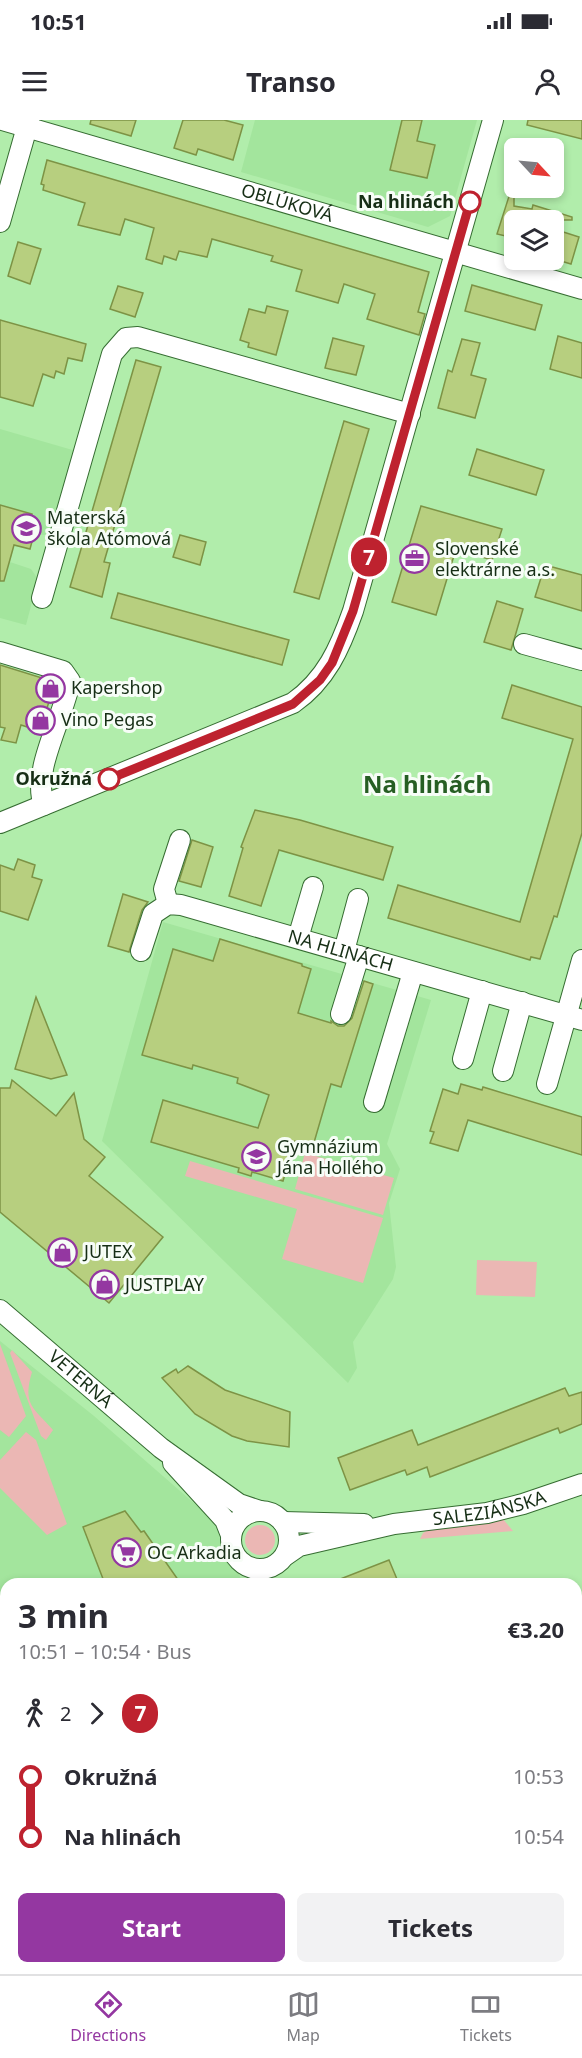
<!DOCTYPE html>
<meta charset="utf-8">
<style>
:root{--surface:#fff;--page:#f2f2f3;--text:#2b2b33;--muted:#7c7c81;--line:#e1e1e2;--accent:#9437a1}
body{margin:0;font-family:"Noto Sans",sans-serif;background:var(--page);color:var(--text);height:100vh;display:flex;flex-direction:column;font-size:22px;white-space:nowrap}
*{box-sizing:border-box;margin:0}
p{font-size:20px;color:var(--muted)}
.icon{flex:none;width:33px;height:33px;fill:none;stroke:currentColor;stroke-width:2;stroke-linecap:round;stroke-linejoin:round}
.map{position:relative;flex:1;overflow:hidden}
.details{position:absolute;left:0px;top:1458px;width:582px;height:396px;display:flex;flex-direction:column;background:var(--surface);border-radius:18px 18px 0 0;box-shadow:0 3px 9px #0003}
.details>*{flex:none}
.badge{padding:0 12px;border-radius:20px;font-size:21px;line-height:39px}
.needle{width:39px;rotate:116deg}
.fabs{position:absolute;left:504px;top:18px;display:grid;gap:12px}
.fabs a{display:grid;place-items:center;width:60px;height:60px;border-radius:9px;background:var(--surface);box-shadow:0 3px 9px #0003;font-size:30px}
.map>.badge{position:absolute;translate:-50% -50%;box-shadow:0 0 0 3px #fff}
.legs{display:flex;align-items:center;gap:9px;height:66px;padding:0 18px;font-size:20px}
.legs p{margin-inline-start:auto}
.overview{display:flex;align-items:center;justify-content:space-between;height:102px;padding:0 18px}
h1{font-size:33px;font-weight:700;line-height:45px}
.primary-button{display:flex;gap:12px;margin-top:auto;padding:12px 18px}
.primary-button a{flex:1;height:69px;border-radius:9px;background:var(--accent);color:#fff;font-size:24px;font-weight:700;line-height:69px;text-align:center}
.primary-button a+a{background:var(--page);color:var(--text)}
ul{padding:0 18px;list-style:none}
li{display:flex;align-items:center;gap:21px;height:60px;font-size:22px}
li i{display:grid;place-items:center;width:9px;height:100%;margin:0 8px;background:currentColor}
li i::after{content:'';width:15px;height:15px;margin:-8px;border:4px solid;border-radius:50%;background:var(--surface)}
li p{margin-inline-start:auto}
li:first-child i{background:linear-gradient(#0000 50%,currentColor 0)}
li:last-child i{background:linear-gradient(currentColor 50%,#0000 0)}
.status{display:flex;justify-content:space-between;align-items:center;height:42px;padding:0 30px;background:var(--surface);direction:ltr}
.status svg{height:16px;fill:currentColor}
header{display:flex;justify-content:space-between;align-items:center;height:78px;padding:0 18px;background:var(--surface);font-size:27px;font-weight:700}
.dock{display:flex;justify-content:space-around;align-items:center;height:84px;border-top:2px solid var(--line);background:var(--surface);font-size:16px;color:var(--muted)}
.dock a{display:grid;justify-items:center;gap:3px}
.dock .current{color:var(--accent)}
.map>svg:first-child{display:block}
.built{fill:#a3e59d}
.green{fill:#ebb7b4}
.building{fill:#b7cf7f;stroke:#7d9345;stroke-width:1.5}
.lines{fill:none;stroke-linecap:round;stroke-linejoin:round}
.minor-casing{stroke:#366d32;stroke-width:22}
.minor{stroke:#fff;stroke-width:20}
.line-1-casing{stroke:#fff;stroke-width:14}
.line-1{stroke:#be222f;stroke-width:9}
.stop-1-dot{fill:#fff;stroke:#be222f;stroke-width:3}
.labels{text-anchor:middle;stroke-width:6;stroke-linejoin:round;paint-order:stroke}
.stop-label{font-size:18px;font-weight:bold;fill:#162e15;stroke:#f7fdf7;text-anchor:end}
.street-label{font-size:18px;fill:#162e15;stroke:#f7fdf7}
.poi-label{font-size:18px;fill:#162e15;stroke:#f7fdf7;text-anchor:start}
.district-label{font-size:24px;font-weight:bold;fill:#265e23;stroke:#f7fdf7}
</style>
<div class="status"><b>10:51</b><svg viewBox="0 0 49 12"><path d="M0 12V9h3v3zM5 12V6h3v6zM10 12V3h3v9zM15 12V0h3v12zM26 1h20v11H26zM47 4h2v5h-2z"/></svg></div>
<header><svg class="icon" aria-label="menu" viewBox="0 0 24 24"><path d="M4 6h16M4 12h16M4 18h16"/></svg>Transo<svg class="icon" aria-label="person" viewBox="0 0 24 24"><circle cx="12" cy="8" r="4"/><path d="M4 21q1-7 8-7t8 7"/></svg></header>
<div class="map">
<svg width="582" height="1854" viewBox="0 0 582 1854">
<rect width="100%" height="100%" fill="#b1edab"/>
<g class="built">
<path d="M255,0H477L450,96L428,107L241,52Z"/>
<path d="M0,309L76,331L54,405L45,415L34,414L30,429L14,426L10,442L31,449L38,459L26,505L0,498Z"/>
<path d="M163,802L431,880L387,1024L400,1049L389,1083L396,1147L393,1159L353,1222L357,1248L348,1263L102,1021Z"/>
<path d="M0,1221L94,1296L218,1404L243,1464H6V1848H278L279,1854H0Z"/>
</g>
<g class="green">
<path d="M305,1033L394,1058L383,1095L295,1069Z"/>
<path d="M190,1041L383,1098L363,1163L282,1139L297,1089L185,1056Z"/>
<path d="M477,1140L537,1142L535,1177L476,1175Z"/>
<path d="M0,1224L26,1296L9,1317L0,1310Z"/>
<path d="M12,1230L32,1252C22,1285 34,1288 53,1310L46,1320L41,1316L10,1233Z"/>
<path d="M26,1312L36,1320L67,1404L47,1415L0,1368V1340Z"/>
<path d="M503,1399L513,1411L420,1419L423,1413L428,1410Z"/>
<circle cx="260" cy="1420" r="15"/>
</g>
<g class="building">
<path d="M91,0H136L131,16L90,4Z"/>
<path d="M183,0H224L243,5L233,40L198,29L196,35L174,28Z"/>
<path d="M402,0H422L417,21L435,25L427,58L390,50Z"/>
<path d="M528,0H582V19L527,5Z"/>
<path d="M47,40L429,152L418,192L425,194L419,215L367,199L375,174L344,164L338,183L296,171L302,150L271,141L273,136L212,119L207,137L179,131L176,140L164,136L162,144L146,139L154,108L125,99L120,115L78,105L85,83L43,70L44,65L41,64Z"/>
<path d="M511,70H514V86L532,89L533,85L572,97V100H514V118L497,114Z"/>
<path d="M554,109L579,117L571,144L554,139Z"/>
<path d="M18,122L41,129L30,164L8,156Z"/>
<path d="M472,165L542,185L535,210L465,191Z"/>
<path d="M118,166L143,173L135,197L110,189Z"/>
<path d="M267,186L288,191L276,235L248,227L249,223L240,220L249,189L265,193Z"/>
<path d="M0,200L86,224L82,241L68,238L64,254L56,251L54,258L43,254L33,286L0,277Z"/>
<path d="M558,216L582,223V258L550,249Z"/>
<path d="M333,218L364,226L356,255L325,248Z"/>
<path d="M462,219L480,223L471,255L486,259L475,298L438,288L448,250L452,252Z"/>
<path d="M136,240L161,247L104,442L110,443L102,477L70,467Z"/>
<path d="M344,301L369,309L319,479L294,472Z"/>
<path d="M477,329L544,350L536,375L469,355Z"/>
<path d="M0,385L32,394L28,411L34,414L30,429L14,425L4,461H0Z"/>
<path d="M421,386L502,409L492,440L456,429L436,495L392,482Z"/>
<path d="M180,415L206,422L200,445L173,437Z"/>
<path d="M545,445L582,455V491L535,477Z"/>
<path d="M118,473L289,520L282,545L111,498Z"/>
<path d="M497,481L523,489L511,530L484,522Z"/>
<path d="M0,545L55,562L40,611L21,605L16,623L1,620L5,608L0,607Z"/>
<path d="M512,565L582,587V713L557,797L554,796L540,839L531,837L530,840L388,798L398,765L520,802L573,619L502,598Z"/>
<path d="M255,690L300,700L393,727L383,760L279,730L261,786L229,776L243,728L241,727Z"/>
<path d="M192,720L213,727L201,767L179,761Z"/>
<path d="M18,739L35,745L32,757L42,760L28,800L0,791V745L14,750Z"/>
<path d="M123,774L148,782L142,790L129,832L108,826Z"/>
<path d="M220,819L302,844V846L311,849L298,893L331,903V901L338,906H344L352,898L364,861L373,864L341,967L331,964L313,1026L295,1021L283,1061L252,1052L251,1056L238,1052L239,1048L151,1022L163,980L258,1008L269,975L237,963L238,958L193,945L192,949L142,935L173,829L213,841Z"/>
<path d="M36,877L67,955L51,959L15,949Z"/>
<path d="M12,960L56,996L74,973L84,1019L105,1037L89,1056L163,1117L109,1183L0,1092V968H10Z"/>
<path d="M461,964L482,970L483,967L582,997V1035L468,1000L458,1031L430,1023L434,1012L430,1011L443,969L458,974Z"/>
<path d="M188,1246L225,1270L290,1292L289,1327L247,1321L232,1316L195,1294L162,1258L176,1249L178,1253Z"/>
<path d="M565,1268L569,1276L582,1272V1304L560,1313L558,1308L430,1357L427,1347L407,1355L405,1350L350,1370L338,1338L412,1310L418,1325Z"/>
<path d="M125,1391L141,1412L144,1411L181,1464H105L83,1407Z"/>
<path d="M389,1440L399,1464H330V1463Z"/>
</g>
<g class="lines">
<defs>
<g id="minor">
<path id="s1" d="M2,0L582,169"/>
<path d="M0,102L29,0"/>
<path d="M42,478L112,234L126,218L138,217L410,294"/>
<path d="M524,524L582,540"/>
<path d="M0,532L63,551L70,561C64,597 31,651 44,685"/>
<path d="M0,703L293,583C326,560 340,528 353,491L493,0"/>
<path d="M168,784L164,769L180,720"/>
<path d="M298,818L313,767"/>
<path id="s2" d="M141,831L153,794L168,784L181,785L582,900"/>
<path d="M344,831L358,779"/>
<path d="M341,894L359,836"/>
<path d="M463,939L482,871"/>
<path d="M503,951L522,882"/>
<path d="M547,964L582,840"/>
<path d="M374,982L413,852"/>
<path id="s3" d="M0,1190L161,1328L239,1384L260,1391"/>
<path d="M173,1343L225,1400L231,1415"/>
<circle cx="260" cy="1420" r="29"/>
<path d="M283,1402L364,1404"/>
<path id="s4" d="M286,1435L299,1426L394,1404L487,1393L523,1384L582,1364"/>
<path d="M287,1848V1854"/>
</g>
</defs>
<use href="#minor" class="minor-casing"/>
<use href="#minor" class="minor"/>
</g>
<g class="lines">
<defs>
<path id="line-1" d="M109,659L293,584L320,560L332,543L353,491L470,82"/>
</defs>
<use href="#line-1" class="line-1-casing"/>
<use href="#line-1" class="line-1"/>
</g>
<defs>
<symbol id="school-ring" viewBox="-11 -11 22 22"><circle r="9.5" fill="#f7fdf7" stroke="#9437a1" stroke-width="1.5"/><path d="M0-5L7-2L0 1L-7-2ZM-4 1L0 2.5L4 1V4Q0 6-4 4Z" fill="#9437a1"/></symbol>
<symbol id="office-ring" viewBox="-11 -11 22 22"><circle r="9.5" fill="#f7fdf7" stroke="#9437a1" stroke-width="1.5"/><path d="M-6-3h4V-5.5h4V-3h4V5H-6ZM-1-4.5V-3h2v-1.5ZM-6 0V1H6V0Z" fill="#9437a1"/></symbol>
<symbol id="shop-ring" viewBox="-11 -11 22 22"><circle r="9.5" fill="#f7fdf7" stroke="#9437a1" stroke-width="1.5"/><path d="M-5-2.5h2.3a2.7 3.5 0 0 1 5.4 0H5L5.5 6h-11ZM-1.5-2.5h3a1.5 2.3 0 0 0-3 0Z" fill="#9437a1"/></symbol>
<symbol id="supermarket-ring" viewBox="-11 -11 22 22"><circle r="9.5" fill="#f7fdf7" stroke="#9437a1" stroke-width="1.5"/><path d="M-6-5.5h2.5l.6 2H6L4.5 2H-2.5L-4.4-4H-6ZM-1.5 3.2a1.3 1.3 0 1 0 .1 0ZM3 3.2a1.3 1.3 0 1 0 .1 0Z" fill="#9437a1"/></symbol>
</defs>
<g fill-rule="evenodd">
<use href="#school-ring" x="10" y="392" width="33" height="33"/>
<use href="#office-ring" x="398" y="422" width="33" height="33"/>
<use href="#shop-ring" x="34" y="552" width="33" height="33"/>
<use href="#shop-ring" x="24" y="584" width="33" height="33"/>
<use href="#school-ring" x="240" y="1020" width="33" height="33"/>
<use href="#shop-ring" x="46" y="1116" width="33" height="33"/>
<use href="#shop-ring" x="88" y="1148" width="33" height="33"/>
<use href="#supermarket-ring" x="110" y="1416" width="33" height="33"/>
</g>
<g class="stop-1-dot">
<circle cx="470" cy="82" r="10"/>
<circle cx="109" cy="659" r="10"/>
</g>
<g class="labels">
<g class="stop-label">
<text x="454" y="88">Na hlinách</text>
<text x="92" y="665">Okružná</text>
</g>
<g class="street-label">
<text dy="6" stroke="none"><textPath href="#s1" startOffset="297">OBLÚKOVÁ</textPath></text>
<text dy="6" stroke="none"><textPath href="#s2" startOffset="236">NA HLINÁCH</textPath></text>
<text dy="6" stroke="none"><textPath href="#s3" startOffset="106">VETERNÁ</textPath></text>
<text dy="6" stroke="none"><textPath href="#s4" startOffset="210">SALEZIÁNSKA</textPath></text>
</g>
<g class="poi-label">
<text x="47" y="404">Materská<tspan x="47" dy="21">škola Atómová</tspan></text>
<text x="435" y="435">Slovenské<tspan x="435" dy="21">elektrárne a.s.</tspan></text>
<text x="71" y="574">Kapershop</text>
<text x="61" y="606">Vino Pegas</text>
<text x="277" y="1033">Gymnázium<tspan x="277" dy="21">Jána Hollého</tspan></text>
<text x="84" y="1138">JUTEX</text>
<text x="125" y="1171">JUSTPLAY</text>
<text x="147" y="1439">OC Arkadia</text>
</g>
<g class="district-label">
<text x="427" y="673">Na hlinách</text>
</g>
</g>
</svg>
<div class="fabs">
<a><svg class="needle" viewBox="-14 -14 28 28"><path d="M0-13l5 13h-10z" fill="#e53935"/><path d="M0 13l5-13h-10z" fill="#7c7c81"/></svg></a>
<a><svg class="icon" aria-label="layers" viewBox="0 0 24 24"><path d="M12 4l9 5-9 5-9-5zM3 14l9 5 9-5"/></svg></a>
</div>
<b class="badge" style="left:369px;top:437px;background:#be222f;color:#fff">7</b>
<section class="details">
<div class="overview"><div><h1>3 min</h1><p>10:51 – 10:54 · Bus</p></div><b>€3.20</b></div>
<div class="legs"><svg class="icon" aria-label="walk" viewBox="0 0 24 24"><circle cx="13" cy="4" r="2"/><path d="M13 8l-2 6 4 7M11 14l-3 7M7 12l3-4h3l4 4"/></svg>2<svg class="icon" aria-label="forward" viewBox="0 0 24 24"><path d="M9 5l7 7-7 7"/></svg><b class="badge" style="background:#be222f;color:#fff">7</b></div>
<ul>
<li><i style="color:#be222f"></i><b>Okružná</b><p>10:53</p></li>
<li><i style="color:#be222f"></i><b>Na hlinách</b><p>10:54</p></li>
</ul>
<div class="primary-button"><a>Start</a><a>Tickets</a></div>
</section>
</div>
<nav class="dock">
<a class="current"><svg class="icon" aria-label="directions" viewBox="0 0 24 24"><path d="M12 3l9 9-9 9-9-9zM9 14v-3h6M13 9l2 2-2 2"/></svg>Directions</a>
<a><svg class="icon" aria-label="map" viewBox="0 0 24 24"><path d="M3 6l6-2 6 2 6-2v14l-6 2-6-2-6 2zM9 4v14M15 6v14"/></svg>Map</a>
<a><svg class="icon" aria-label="tickets" viewBox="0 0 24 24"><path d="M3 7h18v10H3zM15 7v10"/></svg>Tickets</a>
</nav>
